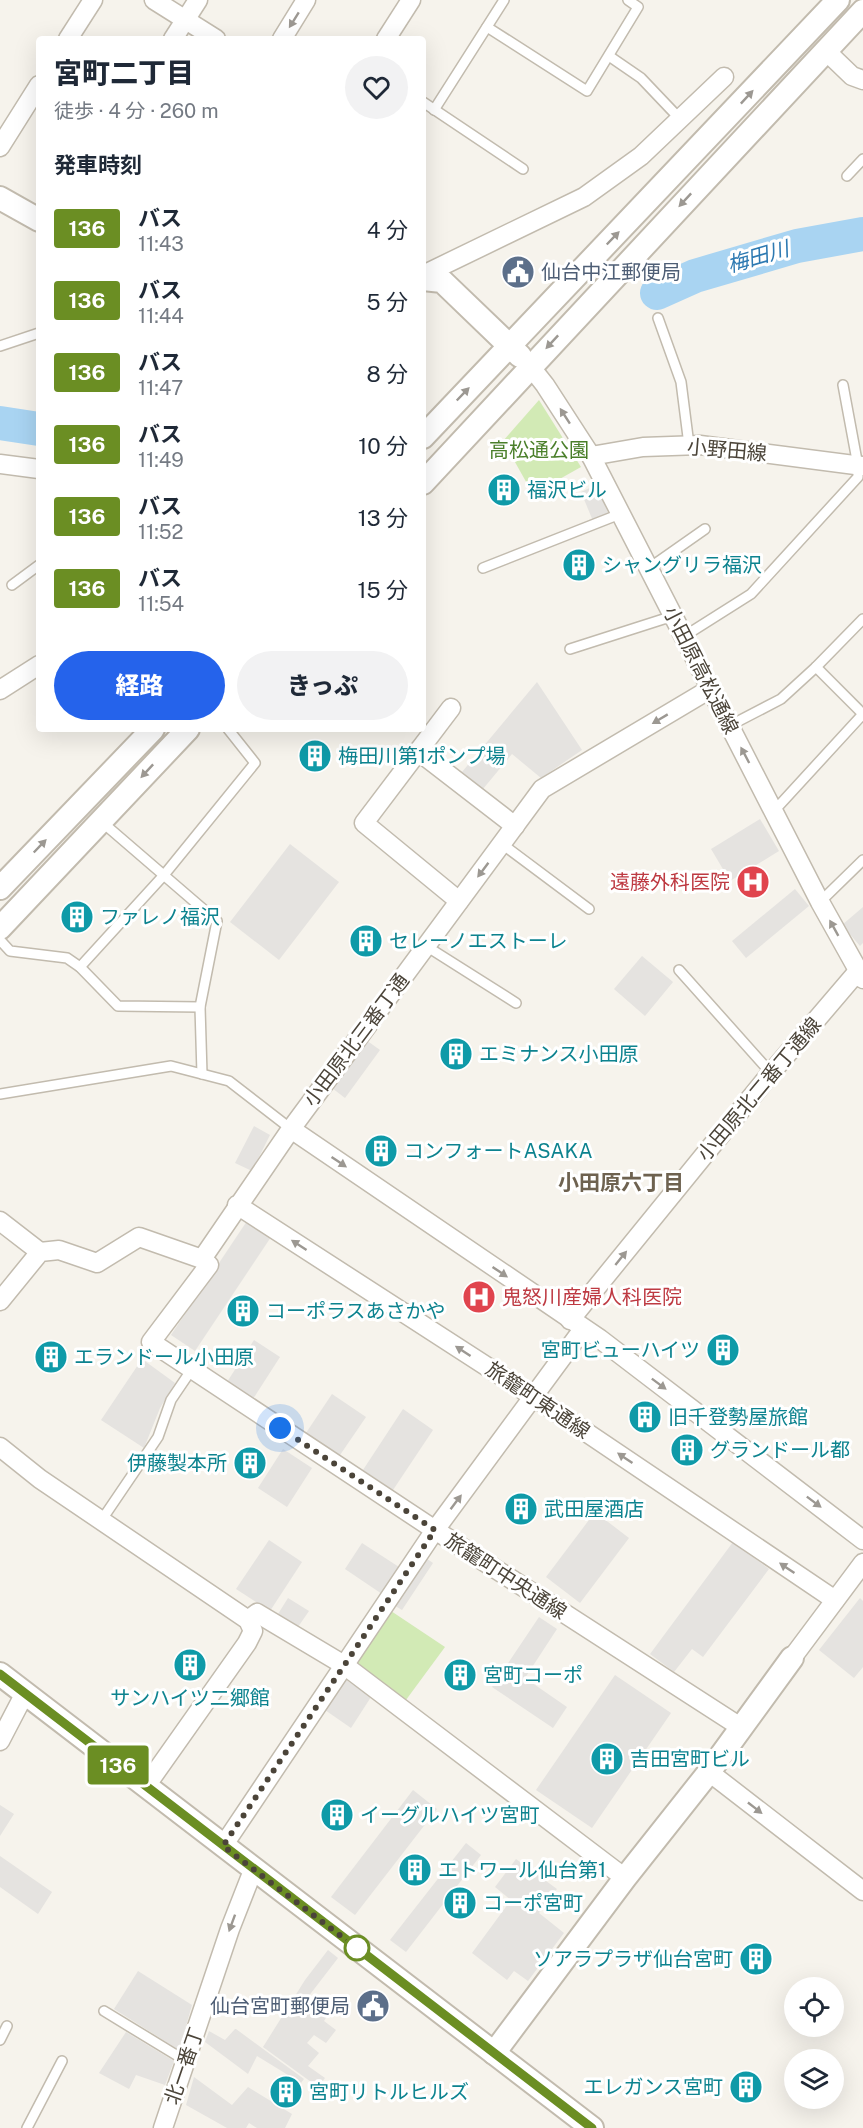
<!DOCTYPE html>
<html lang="ja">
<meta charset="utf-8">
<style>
:root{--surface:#fff;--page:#f2f2f3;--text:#1f2937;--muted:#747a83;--accent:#2563eb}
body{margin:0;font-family:"Public Sans","Noto Sans JP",sans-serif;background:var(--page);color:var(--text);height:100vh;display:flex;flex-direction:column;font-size:22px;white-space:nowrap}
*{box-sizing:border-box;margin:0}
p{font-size:20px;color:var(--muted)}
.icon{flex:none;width:33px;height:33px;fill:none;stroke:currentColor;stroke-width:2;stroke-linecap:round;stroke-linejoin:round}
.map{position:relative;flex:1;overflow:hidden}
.drawer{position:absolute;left:36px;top:36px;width:390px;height:696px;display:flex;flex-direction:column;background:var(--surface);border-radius:6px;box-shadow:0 6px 24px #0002}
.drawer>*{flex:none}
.badge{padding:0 12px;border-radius:4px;font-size:21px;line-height:39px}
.tools{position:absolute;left:784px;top:1977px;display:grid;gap:12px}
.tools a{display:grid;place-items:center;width:60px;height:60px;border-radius:50%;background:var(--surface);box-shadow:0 6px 24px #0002;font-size:30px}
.you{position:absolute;width:30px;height:30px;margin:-15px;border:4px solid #fff;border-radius:50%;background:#1a73e8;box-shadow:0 0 0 9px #1a73e833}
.map>.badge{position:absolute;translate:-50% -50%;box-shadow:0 0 0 3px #fff}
h2{padding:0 18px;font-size:22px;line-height:54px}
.round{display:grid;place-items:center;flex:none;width:63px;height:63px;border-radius:32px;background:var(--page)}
.headline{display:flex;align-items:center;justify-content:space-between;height:102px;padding:0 18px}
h1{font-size:28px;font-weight:800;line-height:45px}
.button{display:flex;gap:12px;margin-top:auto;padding:12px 18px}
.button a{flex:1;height:69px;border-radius:36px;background:var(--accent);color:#fff;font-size:24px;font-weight:800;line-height:69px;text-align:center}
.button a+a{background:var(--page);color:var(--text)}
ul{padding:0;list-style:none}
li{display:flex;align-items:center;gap:18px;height:72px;padding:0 18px}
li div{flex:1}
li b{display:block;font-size:22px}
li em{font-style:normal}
li .badge{min-width:66px;font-weight:700;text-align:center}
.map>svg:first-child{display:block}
.green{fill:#d2eab5}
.parking{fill:#e5e3e0}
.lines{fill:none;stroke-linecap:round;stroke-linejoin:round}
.river{stroke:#a9d4f2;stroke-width:34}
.service-casing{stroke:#c2bbae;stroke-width:12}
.minor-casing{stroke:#c2bbae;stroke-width:21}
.tertiary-casing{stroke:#c2bbae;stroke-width:26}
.service{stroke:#fff;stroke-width:9}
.minor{stroke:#fff;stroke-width:18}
.tertiary{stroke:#fff;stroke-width:22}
.oneway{fill:#9c9892}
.line-casing{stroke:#fff;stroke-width:14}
.line{stroke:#6b8e23;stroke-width:9}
.walk{stroke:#4b4439;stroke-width:6;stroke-dasharray:0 10.8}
.stop-dot{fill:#fff;stroke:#6b8e23;stroke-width:3}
.labels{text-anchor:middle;stroke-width:6;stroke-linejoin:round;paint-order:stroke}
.service-label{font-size:20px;fill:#4e5e75;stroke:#fff;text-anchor:start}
.park-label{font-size:20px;fill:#4a7f2a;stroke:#fff}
.street-label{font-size:20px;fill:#4b4439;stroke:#fff}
.culture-label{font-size:20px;fill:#0d838f;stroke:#fff;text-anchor:start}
.health-label{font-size:20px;fill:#be3a42;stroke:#fff;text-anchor:end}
.water-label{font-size:21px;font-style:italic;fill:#2e7ab2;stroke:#fff}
.neighbourhood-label{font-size:21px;font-weight:bold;fill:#6e6250;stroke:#fff}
</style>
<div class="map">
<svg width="863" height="2128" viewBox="0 0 863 2128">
<rect width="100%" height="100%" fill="#f6f3ec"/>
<g class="green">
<path d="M539,400L581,467L533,494L503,441Z"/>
<path d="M388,1609L445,1647L403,1704L350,1667Z"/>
</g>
<g class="parking">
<path d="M596,485L609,515L593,521L581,492Z"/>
<path d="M537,682L582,750L541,778L512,754L483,789L462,772Z"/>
<path d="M760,819L779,851L730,881L711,849Z"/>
<path d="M290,844L339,882L279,960L230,922Z"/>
<path d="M795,889L809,906L746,958L732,941Z"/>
<path d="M863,907V943L860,946L842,925Z"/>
<path d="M642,956L673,982L645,1016L614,989Z"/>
<path d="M366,1040L380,1050L345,1098L332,1088Z"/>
<path d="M254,1126L270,1135L252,1171L235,1163Z"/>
<path d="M247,1221L271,1237L195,1351L171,1335Z"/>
<path d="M254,1340L280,1357L253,1399L227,1382Z"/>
<path d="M142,1359L175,1383L160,1408L144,1448L101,1420Z"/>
<path d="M332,1394L366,1417L340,1455L306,1433Z"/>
<path d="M403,1409L433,1430L393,1490L363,1470Z"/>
<path d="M283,1449L312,1468L287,1507L258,1488Z"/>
<path d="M595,1512L629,1538L580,1603L546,1577Z"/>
<path d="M269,1540L302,1562L270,1611L236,1589Z"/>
<path d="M733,1542L769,1569L703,1657L692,1649L674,1672L650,1654Z"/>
<path d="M362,1543L399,1567L382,1594L345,1569Z"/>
<path d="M423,1556L433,1563L402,1610L392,1604Z"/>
<path d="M288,1598L309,1611L298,1627L278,1614Z"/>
<path d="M860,1598L863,1601V1667L854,1678L819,1650Z"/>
<path d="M539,1617L557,1629L525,1678L567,1707L553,1728L492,1687Z"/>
<path d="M615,1675L671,1713L592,1828L536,1790Z"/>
<path d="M346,1680L371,1697L351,1728L325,1710Z"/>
<path d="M413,1790L437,1809L355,1915L331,1897Z"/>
<path d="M0,1805L14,1814L0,1836Z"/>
<path d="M466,1843L481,1855L406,1952L390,1940Z"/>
<path d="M0,1856L52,1892L38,1914L0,1887Z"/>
<path d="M516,1859L557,1889L539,1913L564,1933L528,1981L514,1971L507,1980L472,1953L511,1900L495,1887Z"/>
<path d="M328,1950L338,1958L308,1997L329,2013L324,2021L336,2030L326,2043L314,2035L307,2043L319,2053L308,2066L325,2078L318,2087L263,2047L305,1980Z"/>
<path d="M138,1971L192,2005L179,2050L114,2009Z"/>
<path d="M235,2029H236L304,2079L301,2083L257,2056L248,2074L205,2042L209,2031L225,2040Z"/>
<path d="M126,2032L174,2061L165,2085L136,2075L129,2089L99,2073Z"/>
<path d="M194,2077L232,2105L248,2087L292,2114L285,2128H257L249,2123L246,2128H227L186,2105Z"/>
</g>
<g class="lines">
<g class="river">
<path d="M657,293L695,276L797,246L863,234"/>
<path d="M0,423L39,429"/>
</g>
<defs>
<g id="service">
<path d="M487,27L587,91L638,7L628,0"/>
<path d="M609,56L641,78L680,119"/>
<path d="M423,102L523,169"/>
<path d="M434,110L504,0"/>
<path d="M847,176L863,159"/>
<path d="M658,318L681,382L689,445"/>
<path d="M0,346L39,333"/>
<path d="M483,568L620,514"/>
<path d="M648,569L705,529"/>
<path d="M12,585L39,565"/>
<path d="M683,637L751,594L858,477V466L843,385"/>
<path d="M570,649L673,616"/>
<path d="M816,667L863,714"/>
<path d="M729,726L781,699L816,667L863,619"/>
<path d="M774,811L863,714"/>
<path d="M102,822L217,921L200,1007L202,1074"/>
<path d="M502,844L589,909"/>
<path d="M820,902L863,860"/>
<path d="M0,940L10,951L67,958L80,967L118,1006L200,1007"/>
<path d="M426,946L516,1003"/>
<path d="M80,967L164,875L255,763L228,729"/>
<path d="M679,970L771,1073"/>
<path d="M0,1094L171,1066L229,1081L291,1129"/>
<path d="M101,1521L158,1437L171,1400L192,1369"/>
<path d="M104,2011L186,2061"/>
<path d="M0,2040L7,2026"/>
<path d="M27,2128L62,2061"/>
</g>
<g id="minor">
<path d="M154,0L216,39"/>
<path d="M68,39L93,0"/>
<path d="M173,39L198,0"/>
<path d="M282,39L306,0"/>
<path d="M386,39L411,0"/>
<path d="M826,51L852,76L863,80"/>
<path d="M0,147L39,85"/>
<path d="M423,275L584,197L641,156L724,77"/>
<path d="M530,366L545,385L591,456L820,902L863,979"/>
<path d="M591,456L643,447L700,445L863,466"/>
<path d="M0,464L39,469"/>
<path d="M0,690L39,665"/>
<path d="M451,708L364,823L459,901"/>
<path d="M418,751L515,826"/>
<path d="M291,1129L600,1339L863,1540"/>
<path d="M237,1205L534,1397L835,1600"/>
<path d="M0,1221L40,1252"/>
<path d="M202,1259L291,1129L542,789L710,689"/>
<path d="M0,1301L40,1252L59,1250L97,1263L139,1237L202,1259L209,1265L151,1342L435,1530L742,1728"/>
<path d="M570,1320L771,1073L858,971"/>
<path d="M0,1447L40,1479L248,1620L253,1631L247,1643L146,1786"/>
<path d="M248,1620L257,1613L344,1665L625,1878"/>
<path d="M792,1658L863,1563"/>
<path d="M0,1741L25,1693"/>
<path d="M709,1772L863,1891"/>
<path d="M223,1846L435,1530L583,1329"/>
<path d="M163,2128L230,1929L250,1878L255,1869"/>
</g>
<g id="tertiary">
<path d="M0,198L39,220"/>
<path d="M423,279L442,281L520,356"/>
<path d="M423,437L838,0"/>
<path d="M423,483L863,11"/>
<path d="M0,888L153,729"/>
<path d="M0,928L188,729"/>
<path d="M0,1674L592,2128"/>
<path d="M494,2053L625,1878L709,1772L792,1658"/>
</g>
</defs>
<use href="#service" class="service-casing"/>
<use href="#minor" class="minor-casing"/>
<use href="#tertiary" class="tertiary-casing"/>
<use href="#service" class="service"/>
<use href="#minor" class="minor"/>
<use href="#tertiary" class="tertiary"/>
</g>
<defs><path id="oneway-solid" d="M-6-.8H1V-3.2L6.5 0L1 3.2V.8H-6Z" transform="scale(1.5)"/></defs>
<g class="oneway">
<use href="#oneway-solid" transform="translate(294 20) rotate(122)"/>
<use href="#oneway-solid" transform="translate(747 97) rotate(-47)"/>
<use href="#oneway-solid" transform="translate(685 200) rotate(133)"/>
<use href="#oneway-solid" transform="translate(613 238) rotate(-46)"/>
<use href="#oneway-solid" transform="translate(552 342) rotate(133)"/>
<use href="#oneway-solid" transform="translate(463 394) rotate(-46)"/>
<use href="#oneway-solid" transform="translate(565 416) rotate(-123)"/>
<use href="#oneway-solid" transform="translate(660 719) rotate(149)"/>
<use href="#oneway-solid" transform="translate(745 755) rotate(-118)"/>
<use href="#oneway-solid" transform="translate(147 771) rotate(133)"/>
<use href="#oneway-solid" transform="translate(40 846) rotate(-46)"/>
<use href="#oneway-solid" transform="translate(483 870) rotate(127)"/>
<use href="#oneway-solid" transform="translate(834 928) rotate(-119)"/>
<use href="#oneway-solid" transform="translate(339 1162) rotate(34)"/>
<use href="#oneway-solid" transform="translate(299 1245) rotate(-147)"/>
<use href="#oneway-solid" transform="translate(621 1258) rotate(-51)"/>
<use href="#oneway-solid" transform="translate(500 1272) rotate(34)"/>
<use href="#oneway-solid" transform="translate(463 1351) rotate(-147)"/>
<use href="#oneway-solid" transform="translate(659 1384) rotate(37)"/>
<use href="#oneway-solid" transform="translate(625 1458) rotate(-146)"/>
<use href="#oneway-solid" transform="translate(456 1502) rotate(-53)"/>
<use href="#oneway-solid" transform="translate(814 1502) rotate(37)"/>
<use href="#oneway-solid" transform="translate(787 1568) rotate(-146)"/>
<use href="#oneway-solid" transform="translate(755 1808) rotate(38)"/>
<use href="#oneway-solid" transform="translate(232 1923) rotate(110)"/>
</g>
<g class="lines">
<defs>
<path id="line" d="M0,1674L592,2128"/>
</defs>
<use href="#line" class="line-casing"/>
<use href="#line" class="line"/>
<path class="walk" d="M280,1428L435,1530L223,1846L363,1953L357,1948"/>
</g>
<defs>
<symbol id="civic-disc" viewBox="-11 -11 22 22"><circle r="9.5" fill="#5c6f8a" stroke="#fff"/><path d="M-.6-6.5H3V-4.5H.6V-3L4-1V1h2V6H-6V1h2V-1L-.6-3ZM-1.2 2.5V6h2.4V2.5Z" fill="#fff"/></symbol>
<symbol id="building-disc" viewBox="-11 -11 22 22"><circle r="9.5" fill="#0f9aa8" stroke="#fff"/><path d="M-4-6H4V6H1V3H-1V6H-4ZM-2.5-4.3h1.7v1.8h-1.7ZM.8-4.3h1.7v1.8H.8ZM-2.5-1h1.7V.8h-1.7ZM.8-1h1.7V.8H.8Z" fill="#fff"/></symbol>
<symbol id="hospital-disc" viewBox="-11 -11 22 22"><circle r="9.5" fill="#e0444e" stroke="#fff"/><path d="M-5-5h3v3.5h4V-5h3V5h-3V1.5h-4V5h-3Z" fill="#fff"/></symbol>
</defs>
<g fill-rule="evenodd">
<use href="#civic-disc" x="499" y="253" width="38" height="38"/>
<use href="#building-disc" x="485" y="471" width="38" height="38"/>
<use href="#building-disc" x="560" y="546" width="38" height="38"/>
<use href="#building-disc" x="296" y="737" width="38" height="38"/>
<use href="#hospital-disc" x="734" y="863" width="38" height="38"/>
<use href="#building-disc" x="58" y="898" width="38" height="38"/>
<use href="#building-disc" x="347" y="922" width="38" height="38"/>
<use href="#building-disc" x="437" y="1035" width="38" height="38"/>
<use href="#building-disc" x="362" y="1132" width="38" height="38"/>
<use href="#hospital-disc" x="460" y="1278" width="38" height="38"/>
<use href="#building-disc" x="224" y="1292" width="38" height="38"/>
<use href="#building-disc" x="704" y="1331" width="38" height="38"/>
<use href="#building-disc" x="32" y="1338" width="38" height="38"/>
<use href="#building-disc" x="626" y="1398" width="38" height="38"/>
<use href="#building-disc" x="668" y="1431" width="38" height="38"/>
<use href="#building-disc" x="231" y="1444" width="38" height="38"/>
<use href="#building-disc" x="502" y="1490" width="38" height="38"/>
<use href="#building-disc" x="171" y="1646" width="38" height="38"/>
<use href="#building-disc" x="441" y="1656" width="38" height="38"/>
<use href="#building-disc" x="588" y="1740" width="38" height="38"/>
<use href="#building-disc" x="318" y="1796" width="38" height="38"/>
<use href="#building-disc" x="396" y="1851" width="38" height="38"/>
<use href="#building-disc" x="441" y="1884" width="38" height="38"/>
<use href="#building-disc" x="737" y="1940" width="38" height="38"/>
<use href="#civic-disc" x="354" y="1987" width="38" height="38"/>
<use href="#building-disc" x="727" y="2068" width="38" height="38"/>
<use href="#building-disc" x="267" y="2073" width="38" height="38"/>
</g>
<circle class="stop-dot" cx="357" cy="1948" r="12"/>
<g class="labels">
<g class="service-label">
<text x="541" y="279">仙台中江郵便局</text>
<text x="350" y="2013" text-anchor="end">仙台宮町郵便局</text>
</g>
<g class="park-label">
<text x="539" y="457">高松通公園</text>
</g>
<g class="street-label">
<text transform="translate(727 450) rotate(5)" y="7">小野田線</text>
<text transform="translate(701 670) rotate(63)" y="7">小田原高松通線</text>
<text transform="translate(356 1040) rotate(-53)" y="7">小田原北三番丁通</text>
<text transform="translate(759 1089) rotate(-50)" y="7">小田原北二番丁通線</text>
<text transform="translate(538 1400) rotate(34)" y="7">旅籠町東通線</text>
<text transform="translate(506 1576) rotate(33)" y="7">旅籠町中央通線</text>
<text transform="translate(184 2066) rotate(-71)" y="7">北一番丁</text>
</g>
<g class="culture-label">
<text x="527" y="497">福沢ビル</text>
<text x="602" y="572">シャングリラ福沢</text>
<text x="338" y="763">梅田川第1ポンプ場</text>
<text x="100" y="924">ファレノ福沢</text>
<text x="389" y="948">セレーノエストーレ</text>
<text x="479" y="1061">エミナンス小田原</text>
<text x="404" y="1158">コンフォートASAKA</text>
<text x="266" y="1318">コーポラスあさかや</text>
<text x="700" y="1357" text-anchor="end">宮町ビューハイツ</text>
<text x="74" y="1364">エランドール小田原</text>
<text x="668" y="1424">旧千登勢屋旅館</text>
<text x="710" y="1457">グランドール都</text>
<text x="227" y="1470" text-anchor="end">伊藤製本所</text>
<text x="544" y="1516">武田屋酒店</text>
<text x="483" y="1682">宮町コーポ</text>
<text x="190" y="1705" text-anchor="middle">サンハイツ二郷館</text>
<text x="630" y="1766">吉田宮町ビル</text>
<text x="360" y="1822">イーグルハイツ宮町</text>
<text x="438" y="1877">エトワール仙台第1</text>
<text x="483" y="1910">コーポ宮町</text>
<text x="733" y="1966" text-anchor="end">ソアラプラザ仙台宮町</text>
<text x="723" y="2094" text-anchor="end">エレガンス宮町</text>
<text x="309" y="2099">宮町リトルヒルズ</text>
</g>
<g class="health-label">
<text x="730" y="889">遠藤外科医院</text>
<text x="502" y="1304" text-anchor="start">鬼怒川産婦人科医院</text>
</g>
<g class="water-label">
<text transform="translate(758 257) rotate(-16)" y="7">梅田川</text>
</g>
<g class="neighbourhood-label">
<text x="621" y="1190">小田原六丁目</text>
</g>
</g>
</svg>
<div class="tools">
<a><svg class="icon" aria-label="locate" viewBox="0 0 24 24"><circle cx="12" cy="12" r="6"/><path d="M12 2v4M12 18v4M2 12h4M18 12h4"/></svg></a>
<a><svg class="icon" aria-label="layers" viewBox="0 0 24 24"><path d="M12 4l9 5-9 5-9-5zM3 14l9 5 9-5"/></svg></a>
</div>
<div class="you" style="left:280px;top:1428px"></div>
<b class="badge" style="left:118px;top:1765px;background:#6b8e23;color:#fff">136</b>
<section class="drawer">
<div class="headline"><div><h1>宮町二丁目</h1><p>徒歩 · 4 分 · 260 m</p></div><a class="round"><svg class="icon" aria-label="heart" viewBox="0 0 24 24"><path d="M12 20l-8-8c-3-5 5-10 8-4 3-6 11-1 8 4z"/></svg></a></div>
<h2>発車時刻</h2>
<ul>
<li><span class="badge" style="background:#6b8e23;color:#fff">136</span><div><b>バス</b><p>11:43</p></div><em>4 分</em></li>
<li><span class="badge" style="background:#6b8e23;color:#fff">136</span><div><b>バス</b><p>11:44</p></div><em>5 分</em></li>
<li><span class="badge" style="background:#6b8e23;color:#fff">136</span><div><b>バス</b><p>11:47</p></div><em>8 分</em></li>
<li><span class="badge" style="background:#6b8e23;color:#fff">136</span><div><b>バス</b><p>11:49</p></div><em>10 分</em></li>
<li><span class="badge" style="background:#6b8e23;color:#fff">136</span><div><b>バス</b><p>11:52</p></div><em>13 分</em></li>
<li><span class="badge" style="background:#6b8e23;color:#fff">136</span><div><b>バス</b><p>11:54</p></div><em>15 分</em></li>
</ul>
<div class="button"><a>経路</a><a>きっぷ</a></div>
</section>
</div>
